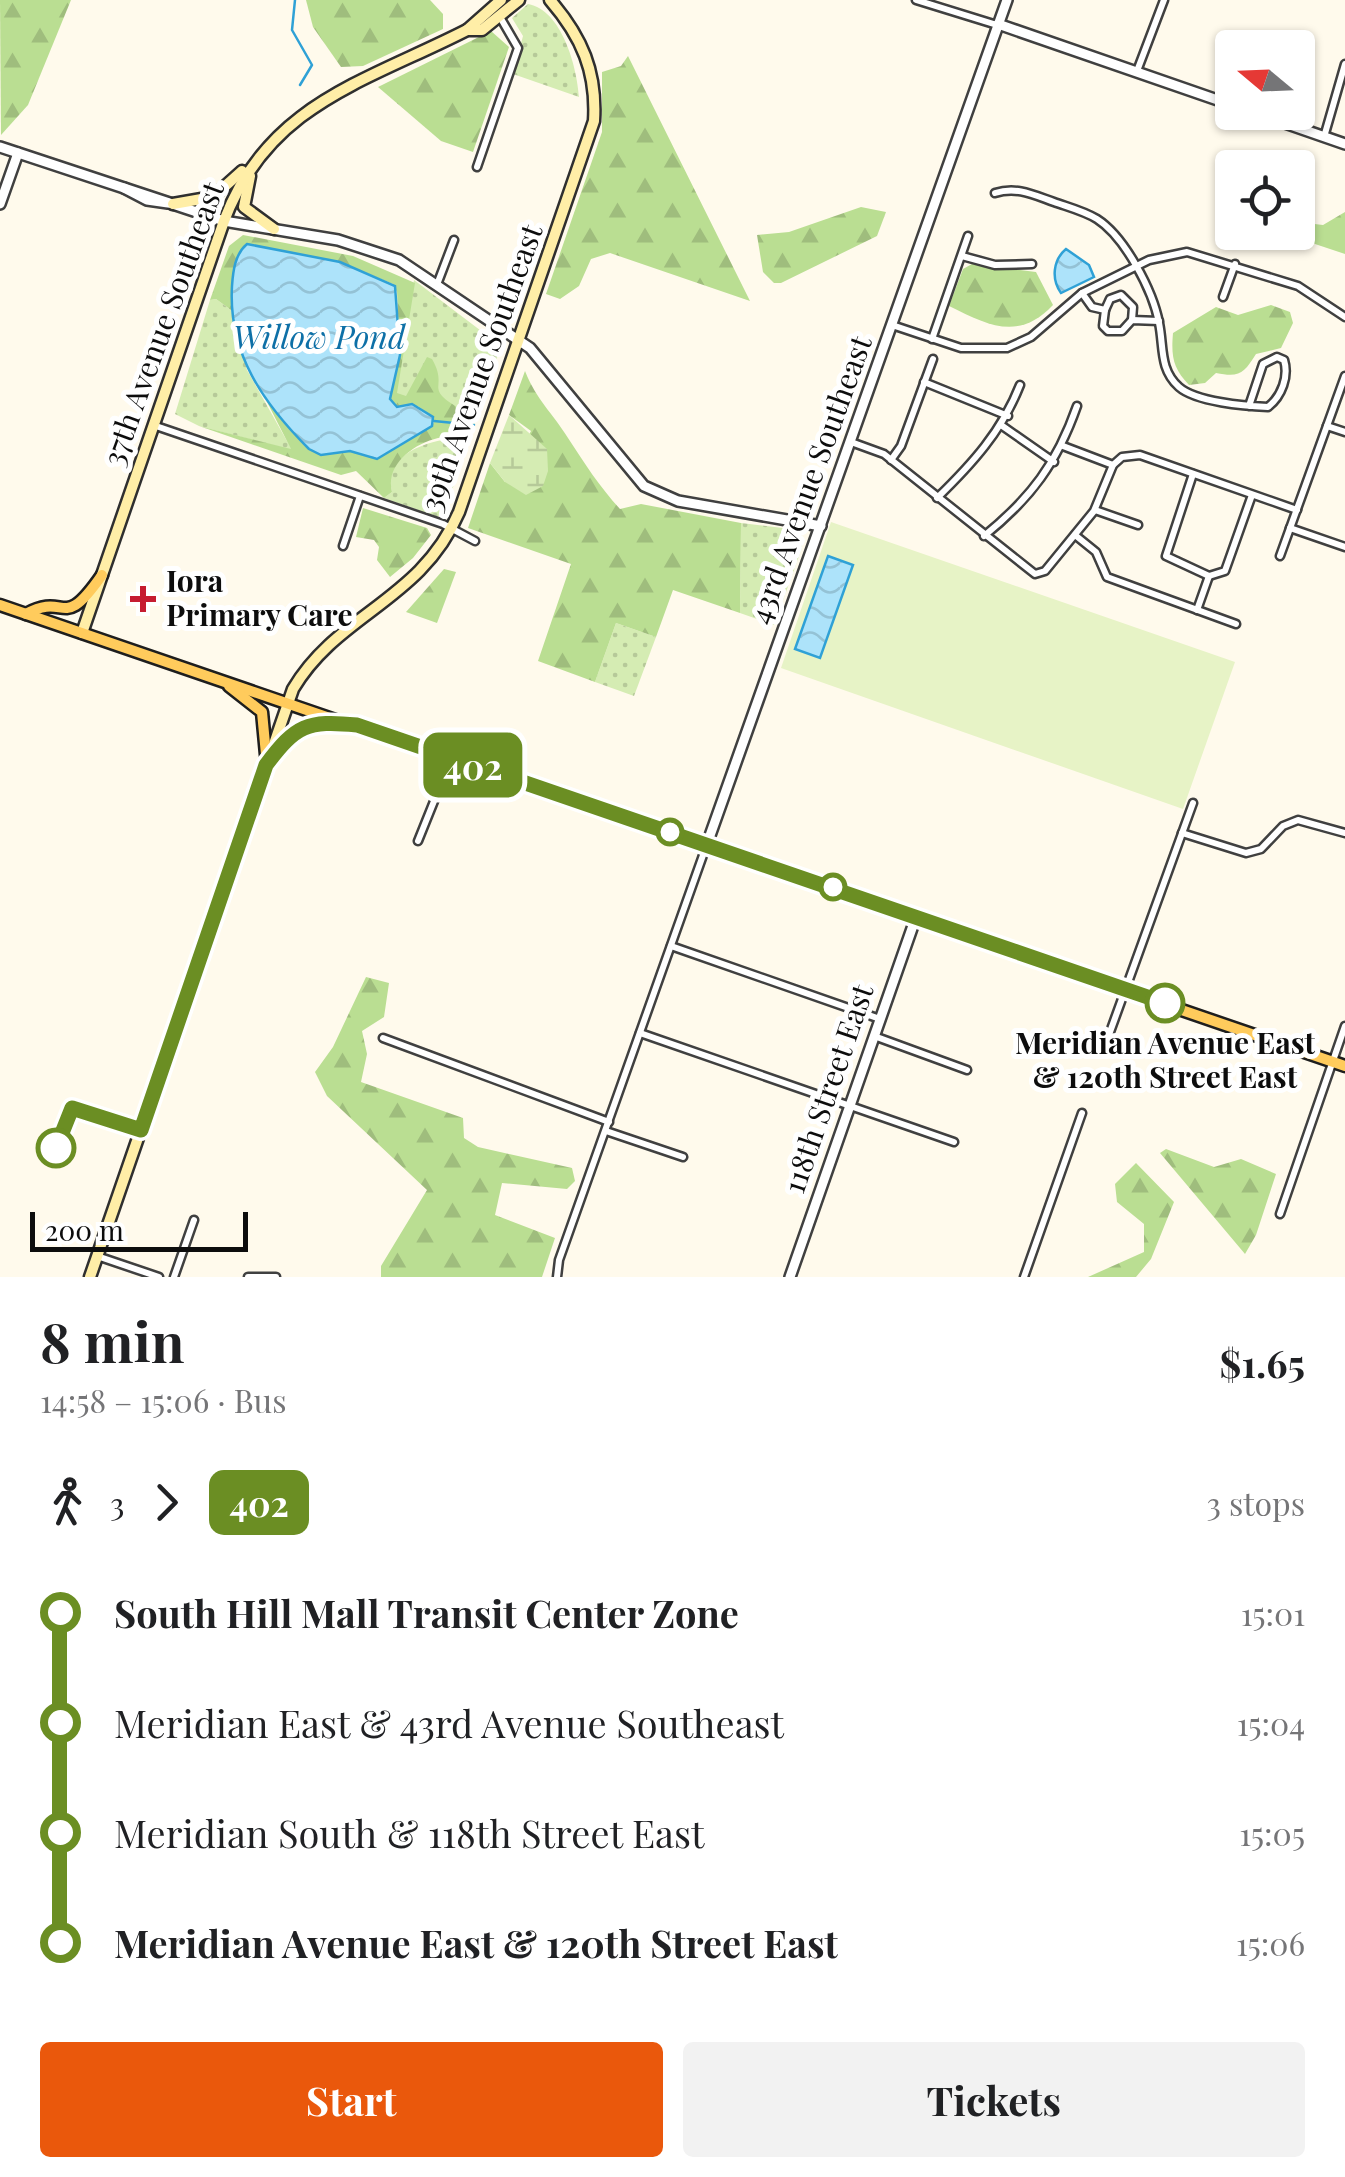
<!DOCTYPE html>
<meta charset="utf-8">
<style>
:root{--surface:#fff;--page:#f2f2f2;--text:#202124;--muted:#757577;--accent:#ea580c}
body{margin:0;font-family:"Playfair Display",serif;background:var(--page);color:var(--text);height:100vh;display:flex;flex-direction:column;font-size:38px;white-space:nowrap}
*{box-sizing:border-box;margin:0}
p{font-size:32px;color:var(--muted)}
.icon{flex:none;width:55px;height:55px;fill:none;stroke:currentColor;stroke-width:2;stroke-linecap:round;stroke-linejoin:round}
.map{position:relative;height:1277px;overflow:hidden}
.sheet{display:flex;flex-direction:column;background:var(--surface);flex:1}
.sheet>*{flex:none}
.badge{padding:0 20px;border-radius:15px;font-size:35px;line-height:65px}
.needle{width:65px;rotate:289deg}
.fabs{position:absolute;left:1215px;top:30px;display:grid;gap:20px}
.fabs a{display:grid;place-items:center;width:100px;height:100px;border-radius:10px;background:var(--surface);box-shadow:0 2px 8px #0004;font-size:50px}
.scale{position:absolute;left:30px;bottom:25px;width:218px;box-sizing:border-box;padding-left:10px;border:5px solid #0d0d0d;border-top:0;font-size:28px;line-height:35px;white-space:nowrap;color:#0d0d0d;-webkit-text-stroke:8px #fff;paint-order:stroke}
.map>.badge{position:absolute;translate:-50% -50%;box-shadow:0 0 0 5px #fff}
.legs{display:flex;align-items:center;gap:15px;height:110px;padding:0 40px;font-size:32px}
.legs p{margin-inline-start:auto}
.headline{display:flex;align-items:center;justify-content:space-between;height:170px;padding:0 40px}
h1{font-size:55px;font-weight:700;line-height:75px}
.primary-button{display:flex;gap:20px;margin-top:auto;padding:20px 40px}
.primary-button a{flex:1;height:115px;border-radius:10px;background:var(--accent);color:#fff;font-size:40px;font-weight:700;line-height:115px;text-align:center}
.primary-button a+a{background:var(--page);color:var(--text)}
ul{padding:0 40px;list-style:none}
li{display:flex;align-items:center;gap:35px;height:110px;font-size:38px}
li i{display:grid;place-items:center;width:15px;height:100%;margin:0 12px;background:currentColor}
li i::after{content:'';width:25px;height:25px;margin:-12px;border:8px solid;border-radius:50%;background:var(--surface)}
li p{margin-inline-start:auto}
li:first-child i{background:linear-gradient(#0000 50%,currentColor 0)}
li:last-child i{background:linear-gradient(currentColor 50%,#0000 0)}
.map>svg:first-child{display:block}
.grass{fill:url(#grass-dots)}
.forest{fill:url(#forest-firs)}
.wetland{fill:url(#wetland-marsh)}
.pitch{fill:#e7f3c6}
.water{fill:url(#water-waves);stroke:#2fa1d6;stroke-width:2.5}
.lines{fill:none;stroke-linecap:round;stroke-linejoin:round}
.stream{stroke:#2fa1d6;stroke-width:2.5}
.minor-casing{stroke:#404040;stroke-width:11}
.tertiary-casing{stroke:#404040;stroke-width:14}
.secondary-casing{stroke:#2f2f2f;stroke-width:15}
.primary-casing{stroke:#1e1e1e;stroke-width:15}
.minor{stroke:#fff;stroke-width:6}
.tertiary{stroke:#fff;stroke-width:9}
.secondary{stroke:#ffeea7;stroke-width:10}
.primary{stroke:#ffcb5c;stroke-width:10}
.line-1-casing{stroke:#fff;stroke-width:22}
.line-1{stroke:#6b8e23;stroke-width:15}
.poi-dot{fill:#c61c31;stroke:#fff;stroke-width:4}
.stop-1-dot{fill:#fff;stroke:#6b8e23;stroke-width:5}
.labels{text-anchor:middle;stroke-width:10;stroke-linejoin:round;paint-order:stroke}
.street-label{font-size:30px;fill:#0d0d0d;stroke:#fff}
.poi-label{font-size:30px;font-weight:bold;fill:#0d0d0d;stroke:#fff;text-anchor:start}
.stop-label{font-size:30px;font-weight:bold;fill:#0d0d0d;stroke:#fff}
.water-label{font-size:32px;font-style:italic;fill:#0e70a7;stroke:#fff}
</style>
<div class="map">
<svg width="1345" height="1277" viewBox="0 0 1345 1277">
<defs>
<pattern id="grass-dots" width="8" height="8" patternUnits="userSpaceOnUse" patternTransform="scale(2.5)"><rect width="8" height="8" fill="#d5ecb3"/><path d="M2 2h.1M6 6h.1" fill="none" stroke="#b6c999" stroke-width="1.8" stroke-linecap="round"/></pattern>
<pattern id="forest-firs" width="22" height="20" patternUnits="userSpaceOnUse" patternTransform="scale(2.5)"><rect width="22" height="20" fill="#bade92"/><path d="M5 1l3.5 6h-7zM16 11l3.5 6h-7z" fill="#9fbd7d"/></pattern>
<pattern id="wetland-marsh" width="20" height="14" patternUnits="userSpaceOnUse" patternTransform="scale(2.5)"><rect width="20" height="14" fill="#d5ecb3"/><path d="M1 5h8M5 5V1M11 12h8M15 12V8" fill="none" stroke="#b6c999"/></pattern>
<pattern id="water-waves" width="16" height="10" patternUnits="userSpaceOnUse" patternTransform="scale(2.5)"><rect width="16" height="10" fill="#ade3fa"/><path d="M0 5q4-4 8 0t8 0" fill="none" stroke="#94c2d5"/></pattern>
</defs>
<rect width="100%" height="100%" fill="#fffaec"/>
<g class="grass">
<path d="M528,4C562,10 577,67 579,97L513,74L523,36L512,18Z"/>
<path d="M414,280L501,346L451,493L438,517L384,498L392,492C382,453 431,439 461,438L394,395Z"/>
<path d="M216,299L231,310L247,370L292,450L199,426L175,414L210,300Z"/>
<path d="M741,523L791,529L802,536V548L774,625L740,613Z"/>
<path d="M616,623L656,637L634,696L595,682Z"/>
</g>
<g class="forest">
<path d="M0,0H71L28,105L1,135Z"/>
<path d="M306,0H430L443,14V29L363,66L341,67L313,27Z"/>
<path d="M491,31L509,47L473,152L441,141L378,87Z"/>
<path d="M628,56L750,301L610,253L591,259L579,286L560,299L546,294L602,132V72L621,66Z"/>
<path d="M861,207L886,212L877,236L781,283H774L763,272L757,235L789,232Z"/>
<path d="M1345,212V254L1291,236L1298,232V222L1323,225Z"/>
<path d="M243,235L353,256L415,283L397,393L406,396L427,357L432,359C451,392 417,386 471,415L469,434C458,439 449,436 438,438C413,444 385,465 392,492L384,498L356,471L341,475L199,426L291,449L266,400L303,443L321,455L350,451L375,459L434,423L433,417L418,406L397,407L390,399L400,355L397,292L393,284L340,262L250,244L236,262L231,310L216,299L210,300L229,246Z"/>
<path d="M972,264L1036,272L1053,305C1019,341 989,326 949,306L963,269Z"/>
<path d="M1271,305L1290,312L1293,323L1281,348L1256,354C1244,373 1240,378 1216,373L1205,383L1189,385C1173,368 1171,357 1173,333L1216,307L1238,315Z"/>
<path d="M525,371C537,401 552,412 568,438C585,464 599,486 620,509L641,504L741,523L740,613L673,590L656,637L616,623L595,682L538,661L571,564L468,528L490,463L505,482L531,431L509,415Z"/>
<path d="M363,508L427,528L431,535L413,558L390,577L377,560L379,547L374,540L356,537Z"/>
<path d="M444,569L456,572L437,623L406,612Z"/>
<path d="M366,977L389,983L384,1017L362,1031L367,1054L361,1082L463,1118L464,1138L478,1147L572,1168L575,1181L567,1189L502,1183L495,1215L555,1238L542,1277H381V1266L427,1190L327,1096L315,1072L333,1047Z"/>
<path d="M1166,1149L1214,1167L1241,1159L1276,1174L1256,1235L1245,1254L1160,1153Z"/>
<path d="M1136,1163L1174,1202L1151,1259L1136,1277H1088L1144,1252V1224L1117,1202L1115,1184Z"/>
</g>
<path class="wetland" d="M509,415L547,449L548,471L543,486L526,495L505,482L490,463Z"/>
<path class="pitch" d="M831,522L1235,662L1183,809L781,668Z"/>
<g class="water">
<path d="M247,244L340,262L395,286L400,355L390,399L397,407L412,404L433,417L432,426L377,459L350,451L321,455L309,449C263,403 228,353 232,286C233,271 235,254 247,244Z"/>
<path d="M1066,249L1089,265L1094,277L1061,293C1051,279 1053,260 1066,249Z"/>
<path d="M828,556L853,565L820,658L795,649Z"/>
</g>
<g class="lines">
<g class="stream">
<path d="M295,0L292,30L312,65L300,85"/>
<path d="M434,421L474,425"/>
</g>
<defs>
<g id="minor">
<path d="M916,0L997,25"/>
<path d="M1137,71L1164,0"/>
<path d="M1324,137L1345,64"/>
<path d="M477,167L518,48L500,17"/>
<path d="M995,193C1017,186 1034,195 1054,202C1068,207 1084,211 1097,219C1125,237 1153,291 1159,323C1164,347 1159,369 1179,387C1196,402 1245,406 1268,407C1282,396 1289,376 1284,360L1277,357L1263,364L1249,406"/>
<path d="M962,256L995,265L1032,264"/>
<path d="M438,282L454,240"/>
<path d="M1082,293L1092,307L1105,310L1103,326L1108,331H1122L1132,320L1159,321"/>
<path d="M1223,297L1235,264"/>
<path d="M1105,310L1110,299L1121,295L1133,307L1132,320"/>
<path d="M892,325L961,348H1007L1031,337L1082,293L1149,260L1187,252L1298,286L1345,317"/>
<path d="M932,339L968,236"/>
<path d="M924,382L1008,416"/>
<path d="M153,425L443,524L475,541"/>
<path d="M1001,425L1054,462"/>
<path d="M1327,426L1345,432"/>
<path d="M851,442L884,454L1035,574L1045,571L1094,511L1113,465L1122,457L1140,455L1297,510"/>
<path d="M1063,446L1113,465"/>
<path d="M891,460L901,446L933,359"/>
<path d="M1193,474L1166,556L1209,576L1225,571L1252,495"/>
<path d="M937,498C972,464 1002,431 1020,385"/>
<path d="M1095,510L1138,525"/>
<path d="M1290,528L1345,547"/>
<path d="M1075,535L1096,552L1107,577L1236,624"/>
<path d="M984,536C1031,498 1057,463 1077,406"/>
<path d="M343,546L360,496"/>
<path d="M1280,556L1345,376"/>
<path d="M1197,610L1209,576"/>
<path d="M1182,833L1246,853L1261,849L1283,826L1298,820L1345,833"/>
<path d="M418,841L451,759"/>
<path d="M671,946L880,1019"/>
<path d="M640,1033L954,1142"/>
<path d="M874,1036L967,1070"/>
<path d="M383,1038L609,1122"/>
<path d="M1106,1043L1193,803"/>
<path d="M606,1131L683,1157"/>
<path d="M1280,1214L1345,1026"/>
<path d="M97,1256L159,1277"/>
<path d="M174,1277L194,1220"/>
<path d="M248,1277H276"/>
<path d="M557,1277L559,1260L707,844"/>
<path d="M1024,1277L1082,1113"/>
</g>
<g id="tertiary">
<path d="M998,24L1232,105"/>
<path d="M1253,112L1345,144"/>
<path d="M0,147L224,221L338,240L399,260L530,348L644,486L678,501L821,526"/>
<path d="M124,188L147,200L168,203"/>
<path d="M0,204L18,153"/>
<path d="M707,844L1007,0"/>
<path d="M790,1277L916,917"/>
</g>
<g id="secondary">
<path d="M467,30L501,0"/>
<path d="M250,176L244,207L274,229"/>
<path d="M173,204L213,197L242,171"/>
<path d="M82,633L224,221C268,104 365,82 467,30H482L519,0"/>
<path d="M90,1277L293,689C338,613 421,601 459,512L594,121C597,72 582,37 550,0"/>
</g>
<g id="primary">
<path d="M0,605L1345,1066"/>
<path d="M26,614C68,591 61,634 102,575"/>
<path d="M229,686L262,712L267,765"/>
<path d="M267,764C287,736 301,721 338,723"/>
</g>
</defs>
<use href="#minor" class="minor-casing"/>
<use href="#tertiary" class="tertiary-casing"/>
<use href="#secondary" class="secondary-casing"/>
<use href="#primary" class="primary-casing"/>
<use href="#minor" class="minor"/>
<use href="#tertiary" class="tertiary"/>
<use href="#secondary" class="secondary"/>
<use href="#primary" class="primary"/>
</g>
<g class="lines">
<defs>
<path id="line-1" d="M56,1148L72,1108L141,1130L266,765C296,725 307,720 357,725L1165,1003"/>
</defs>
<use href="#line-1" class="line-1-casing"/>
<use href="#line-1" class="line-1"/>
</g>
<path class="poi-dot" d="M138 584h10v10h10v10h-10v10h-10v-10h-10v-10h10z"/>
<g class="stop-1-dot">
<circle cx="670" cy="832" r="12"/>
<circle cx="833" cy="887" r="12"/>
<circle cx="1165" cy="1003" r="18"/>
<circle cx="56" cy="1148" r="18"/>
</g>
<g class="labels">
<g class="street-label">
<text transform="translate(164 324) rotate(-70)" y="10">37th Avenue Southeast</text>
<text transform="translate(482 368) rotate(-70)" y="10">39th Avenue Southeast</text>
<text transform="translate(811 480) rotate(-70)" y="10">43rd Avenue Southeast</text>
<text transform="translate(829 1089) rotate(-71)" y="10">118th Street East</text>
</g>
<g class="poi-label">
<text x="166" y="592">Iora<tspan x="166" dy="34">Primary Care</tspan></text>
</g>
<g class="stop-label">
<text x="1165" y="1054">Meridian Avenue East<tspan x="1165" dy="34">&amp; 120th Street East</tspan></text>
</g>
<g class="water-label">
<text x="319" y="349">Willow Pond</text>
</g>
</g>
</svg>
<div class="fabs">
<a><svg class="needle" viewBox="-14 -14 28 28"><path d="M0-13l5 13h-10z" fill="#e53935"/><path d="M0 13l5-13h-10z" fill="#757577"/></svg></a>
<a><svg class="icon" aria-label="locate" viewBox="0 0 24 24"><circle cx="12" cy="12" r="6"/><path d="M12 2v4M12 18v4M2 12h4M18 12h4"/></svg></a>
</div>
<div class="scale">200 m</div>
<b class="badge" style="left:473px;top:765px;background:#6b8e23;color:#fff">402</b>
</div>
<section class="sheet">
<div class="headline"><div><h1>8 min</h1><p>14:58 – 15:06 · Bus</p></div><b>$1.65</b></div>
<div class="legs"><svg class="icon" aria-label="walk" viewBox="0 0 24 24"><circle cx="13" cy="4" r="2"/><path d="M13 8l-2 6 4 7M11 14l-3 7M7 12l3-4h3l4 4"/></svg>3<svg class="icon" aria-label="forward" viewBox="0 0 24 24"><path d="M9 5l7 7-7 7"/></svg><b class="badge" style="background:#6b8e23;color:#fff">402</b><p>3 stops</p></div>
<ul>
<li><i style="color:#6b8e23"></i><b>South Hill Mall Transit Center Zone</b><p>15:01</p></li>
<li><i style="color:#6b8e23"></i><span>Meridian East &amp; 43rd Avenue Southeast</span><p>15:04</p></li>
<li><i style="color:#6b8e23"></i><span>Meridian South &amp; 118th Street East</span><p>15:05</p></li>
<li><i style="color:#6b8e23"></i><b>Meridian Avenue East &amp; 120th Street East</b><p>15:06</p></li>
</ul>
<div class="primary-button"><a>Start</a><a>Tickets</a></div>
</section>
